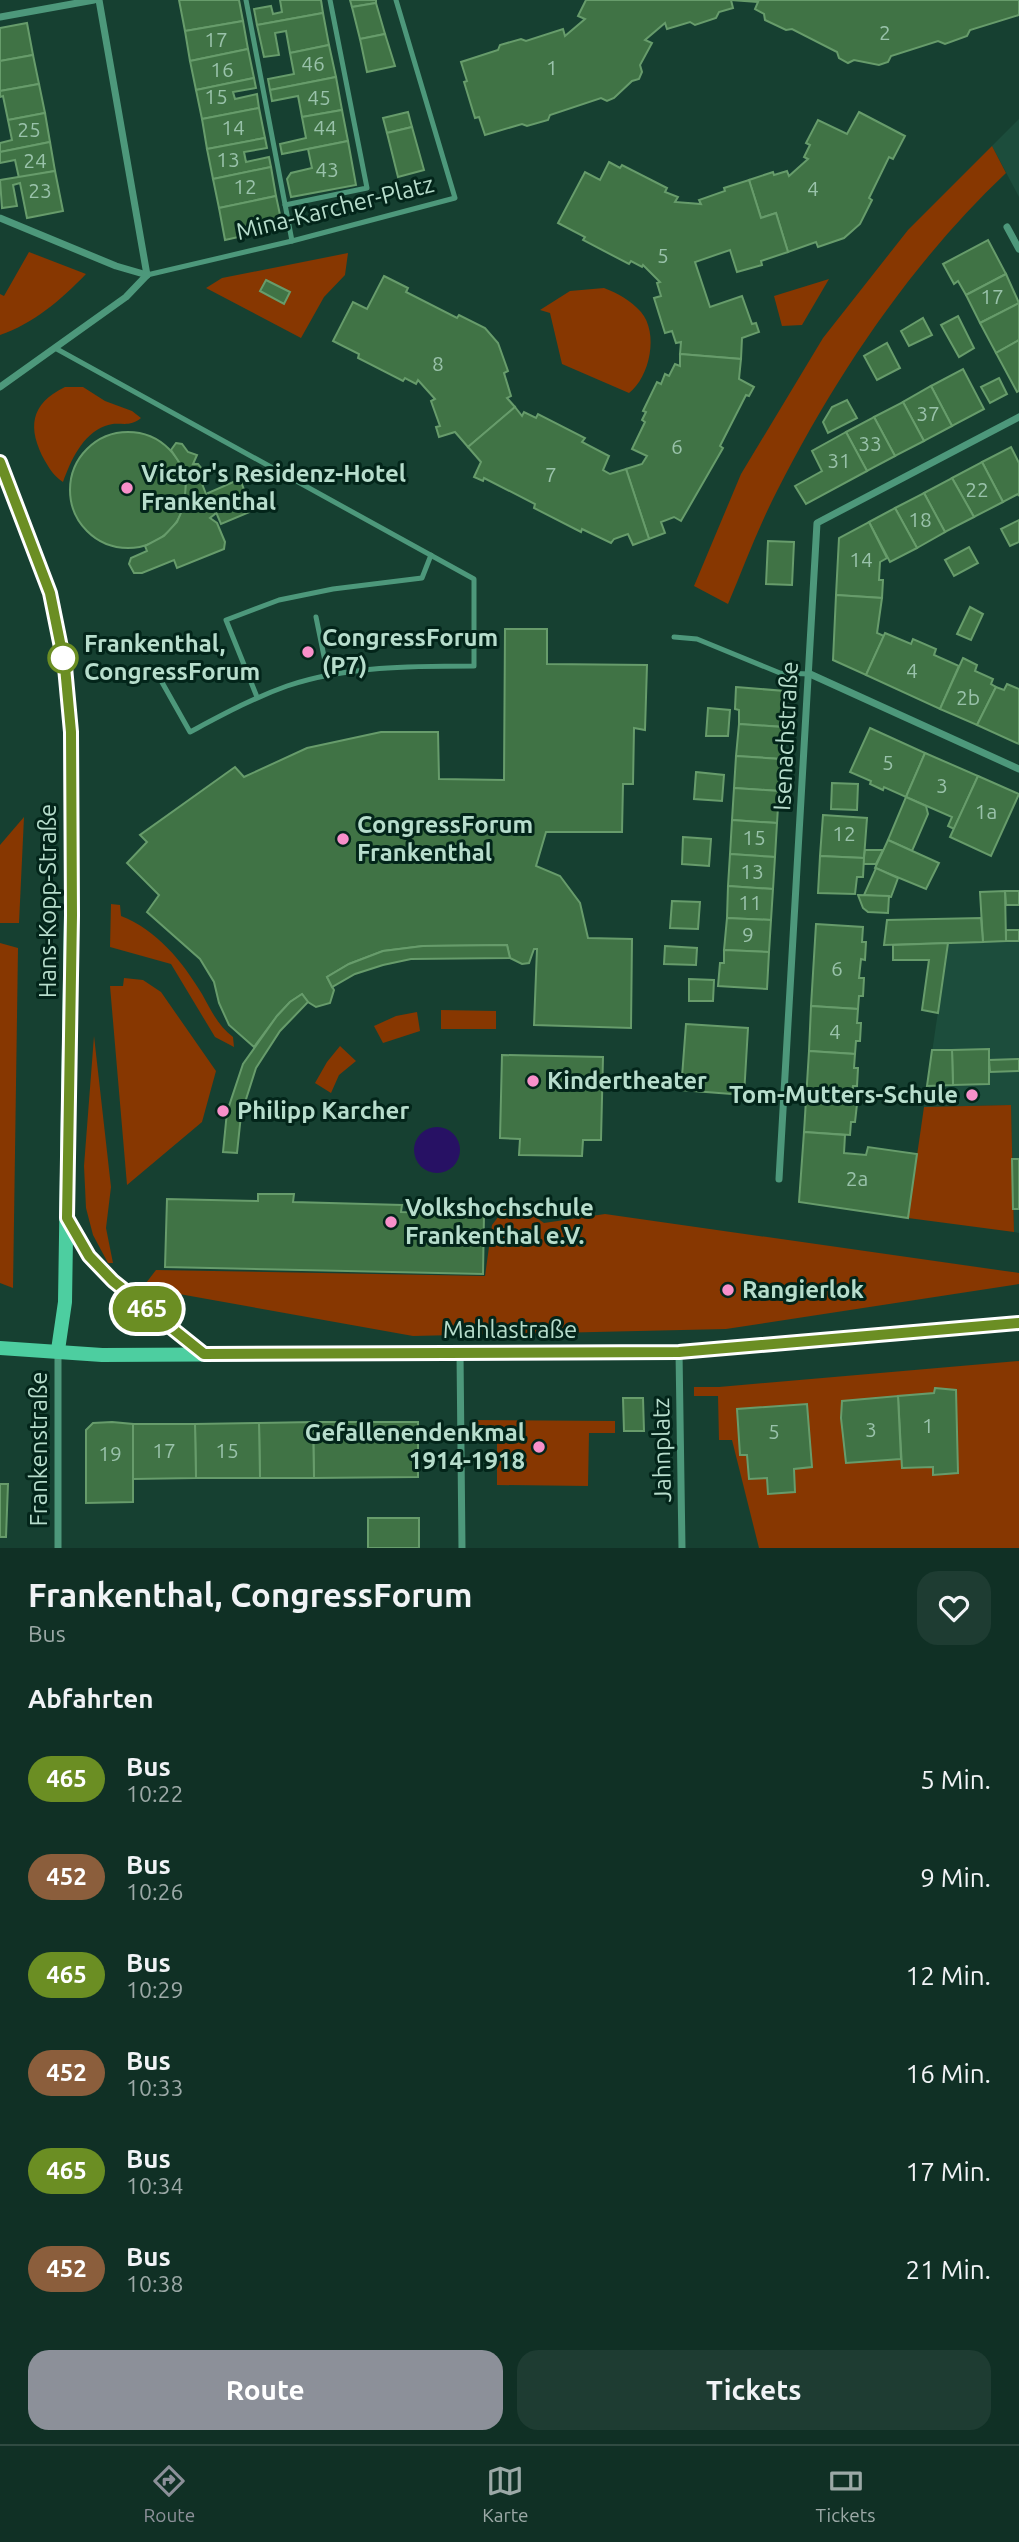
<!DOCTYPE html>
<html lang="de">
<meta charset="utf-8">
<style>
:root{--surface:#103025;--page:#1e3c32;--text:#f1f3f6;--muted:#9ca9a7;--line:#304b42;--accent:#8c9099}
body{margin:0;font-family:Ubuntu,sans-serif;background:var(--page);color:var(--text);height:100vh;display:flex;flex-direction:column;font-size:26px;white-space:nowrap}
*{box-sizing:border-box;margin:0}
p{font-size:23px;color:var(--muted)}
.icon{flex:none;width:38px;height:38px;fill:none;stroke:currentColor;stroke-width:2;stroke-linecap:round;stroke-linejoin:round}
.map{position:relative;height:1548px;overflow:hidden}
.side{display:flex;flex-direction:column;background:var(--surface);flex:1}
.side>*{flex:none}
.badge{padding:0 14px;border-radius:23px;font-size:24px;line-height:46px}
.map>.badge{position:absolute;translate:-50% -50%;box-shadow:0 0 0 4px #fff}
h2{padding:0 28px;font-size:26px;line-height:63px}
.round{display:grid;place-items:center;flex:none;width:74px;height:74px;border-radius:21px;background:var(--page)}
.overview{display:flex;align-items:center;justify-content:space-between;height:119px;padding:0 28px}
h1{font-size:33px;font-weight:700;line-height:52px}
.action{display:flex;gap:14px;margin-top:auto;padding:14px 28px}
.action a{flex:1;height:80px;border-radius:21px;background:var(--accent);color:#fff;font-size:28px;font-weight:700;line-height:80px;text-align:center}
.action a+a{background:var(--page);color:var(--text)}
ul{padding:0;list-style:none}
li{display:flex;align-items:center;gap:21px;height:98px;padding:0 28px}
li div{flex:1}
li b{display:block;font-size:26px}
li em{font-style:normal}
li .badge{min-width:77px;font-weight:700;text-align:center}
.tab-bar{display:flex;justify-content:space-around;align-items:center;height:98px;border-top:2px solid var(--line);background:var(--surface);font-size:19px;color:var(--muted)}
.tab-bar a{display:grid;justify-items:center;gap:4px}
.tab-bar .current{color:var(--accent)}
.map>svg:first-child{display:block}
.built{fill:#1c4d3c}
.green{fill:#873701}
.water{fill:#271164}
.building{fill:#407345;stroke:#679c6b;stroke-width:2}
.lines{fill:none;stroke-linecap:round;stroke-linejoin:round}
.lane{stroke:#4d987b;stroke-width:5}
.street{stroke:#4d987b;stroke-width:7}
.secondary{stroke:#4dcea0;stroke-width:14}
.line-casing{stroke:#fff;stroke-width:16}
.line{stroke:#6b8e23;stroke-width:10}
.poi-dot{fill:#f890ca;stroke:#03251a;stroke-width:2.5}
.stop-dot{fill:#fff;stroke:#6b8e23;stroke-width:3.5}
.labels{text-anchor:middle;stroke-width:6;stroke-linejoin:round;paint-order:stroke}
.number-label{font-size:21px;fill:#99c2aa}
.street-label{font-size:24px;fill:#b7ddcc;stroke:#03251a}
.poi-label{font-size:24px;font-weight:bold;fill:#b7ddcc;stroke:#03251a;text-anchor:start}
.stop-label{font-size:24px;font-weight:bold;fill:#b7ddcc;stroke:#03251a;text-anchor:start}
</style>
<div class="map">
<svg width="1019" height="1548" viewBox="0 0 1019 1548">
<rect width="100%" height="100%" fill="#164031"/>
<g class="built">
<path d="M1019,119V197L992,146Z"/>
<path d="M1019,941V1233L1014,1232L1011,1105L924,1107L948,943Z"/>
</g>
<g class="green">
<path d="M992,146L1006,173C911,263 836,375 777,491C758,528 744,566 728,604L694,586L741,474L823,338L908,230Z"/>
<path d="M29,252L86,274C62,299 33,324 0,335V294L4,296Z"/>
<path d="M348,253L345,275L324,297L301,338L206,288L222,278Z"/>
<path d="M829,279L802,325L782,326L774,296Z"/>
<path d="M604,288C619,294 630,300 641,312C659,333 650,377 629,393L562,364L550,313L540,310L570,291Z"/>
<path d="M65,387H83L105,401L132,411L141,418C128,429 119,420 105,426C82,435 71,460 63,482C54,476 51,471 45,461C27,428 30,404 65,387Z"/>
<path d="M24,817L19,923H0V845Z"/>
<path d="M111,904L120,905L121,916C157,930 182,961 202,994C211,1010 218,1026 233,1037L234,1047L215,1037L171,964L110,947Z"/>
<path d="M0,943L18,948L13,1288L0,1283Z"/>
<path d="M124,978L143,980L161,992L216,1071L202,1122L127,1185L110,986H123Z"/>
<path d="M441,1010L496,1011V1029H441Z"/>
<path d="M417,1012L420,1031L383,1043L374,1026L396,1016Z"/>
<path d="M94,1036L111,1187L106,1228L113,1263H108L93,1235L86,1208L84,1166Z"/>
<path d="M340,1046L356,1061L339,1075L331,1093L315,1083L327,1062Z"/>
<path d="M1011,1105L1014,1232L908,1218L924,1107Z"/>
<path d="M511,1200L544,1223L605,1214L1019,1273V1284L726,1329L413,1336L168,1292L146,1283L156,1270L485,1276L492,1225Z"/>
<path d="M1019,1361V1548H759L732,1440H719L718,1396H694V1387H719Z"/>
<path d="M474,1420L615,1421V1433H589L588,1486L497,1485V1430H474Z"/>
</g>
<circle class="water" cx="437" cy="1150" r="23"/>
<g class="building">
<path d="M179,0H239L243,21L185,31Z"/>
<path d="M280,0H321L323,13L257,25L254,9L271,6L273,14L282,12Z"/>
<path d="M350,0H376V3L352,7Z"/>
<path d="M586,0H731L733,8L719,12L716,18L695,25L690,22L667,29L665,23L645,40L652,43L640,65L642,72L639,79L632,81L614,98L607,101L601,98L550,115L548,120L527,126L522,124L485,135L479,117L475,118L464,82L467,81L461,62L498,50L500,45L521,39L526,41L563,29L565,36L585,19L578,16Z"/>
<path d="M731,0H1019V15L970,30L967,36L945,44L938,41L891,56L888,62L879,65L854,60L848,63L839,58L837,52L792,29L786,30L765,20L764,14L755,9L758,2Z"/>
<path d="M376,3L385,34L360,39L352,7Z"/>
<path d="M323,13L329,45L290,53L286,31L275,33L279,55L264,57L257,25Z"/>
<path d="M243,21L248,49L190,61L185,31Z"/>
<path d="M27,23L33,55L0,61V28Z"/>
<path d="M385,34L395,66L367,72L360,39Z"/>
<path d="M329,45L336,77L270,90L268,79L294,74L290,53Z"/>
<path d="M248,49L254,78L196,90L190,61Z"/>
<path d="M33,55L39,84L0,91V61Z"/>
<path d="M336,77L342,110L302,117L298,96L272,101L270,90Z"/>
<path d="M254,78L256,88L233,92L235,99L257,94L259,108L202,119L196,90Z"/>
<path d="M39,84L45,113L8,120L3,96L0,97V91Z"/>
<path d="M259,108L265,138L207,149L202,119Z"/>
<path d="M342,110L348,141L282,154L280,144L306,138L302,117Z"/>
<path d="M408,112L412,127L387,133L383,118Z"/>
<path d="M859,112L905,136L893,159L889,157L869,198L872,200L860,224L844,238L818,247L816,242L788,252L776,213L761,218L749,180L773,172L774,175L787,171L789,176L808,159L804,157L810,145L806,143L818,120L847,134Z"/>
<path d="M45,113L50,142L0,152V143L12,140L8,120Z"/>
<path d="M412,127L424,170L398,177L387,133Z"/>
<path d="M265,138L267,148L244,152L246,162L269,157L271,167L213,179L207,149Z"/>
<path d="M348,141L356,185L291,197L287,179L291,173L312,168L308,149Z"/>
<path d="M50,142L55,171L19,178L15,160L0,163V152Z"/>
<path d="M609,162L620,168L622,165L667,188L665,192L678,197L675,202L701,204L699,200L725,191L724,188L749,180L761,218L776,213L788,252L761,261L762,265L737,272L730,250L695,262L710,307L742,296L752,324L756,323L759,332L742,338L741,359L680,354L681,342L676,343L672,331L665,333L654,298L661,296L657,283L660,282L643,265L642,267L631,261L629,264L583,240L585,237L558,223L585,172L600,180Z"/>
<path d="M271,167L276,196L219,208L213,179Z"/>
<path d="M55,171L63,211L27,218L20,183L13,185L17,206L2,208L0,180Z"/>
<path d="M276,196L282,224L260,232L225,240L219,208Z"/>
<path d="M988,240L1006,274L966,295L958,281L954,284L943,264Z"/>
<path d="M1006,274L1019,303L980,323L966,295Z"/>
<path d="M384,276L408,288L406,292L457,318L459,315L485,328L498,343L508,371L504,373L511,396L507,398L515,407L468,447L455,432L439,437L436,427L440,426L431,401L435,399L418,380L416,384L405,378L403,381L358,358L359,354L333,341L353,302L367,309Z"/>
<path d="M266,280L290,292L284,304L260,291Z"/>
<path d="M1019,303V340L996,353L980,323Z"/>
<path d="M958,316L974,348L959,357L941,325Z"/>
<path d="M923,318L932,335L909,346L901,331Z"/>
<path d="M1019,340V391L1017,392L996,353Z"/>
<path d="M887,343L900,368L877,380L864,356Z"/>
<path d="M680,354L741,359L739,379L754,387L749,396L746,395L720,446L723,448L681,521L674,517L661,522L665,533L649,539L626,469L642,464L647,456L632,449L645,422L642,420L646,412L643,411L657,382L661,384L665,374L669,376L675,364L680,366Z"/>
<path d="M963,369L984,409L952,426L931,386Z"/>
<path d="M999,378L1007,394L990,403L981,387Z"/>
<path d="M931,386L952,426L924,441L903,402Z"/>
<path d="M847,400L857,418L828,433L823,422L832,407Z"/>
<path d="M903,402L924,441L895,456L874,417Z"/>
<path d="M515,407L522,416L524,412L536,418L538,414L585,438L582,442L609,456L603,470L610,474L626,469L649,539L633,545L628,534L614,539L611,543L582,529L581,532L534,508L535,504L484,478L483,481L474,477L481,462L468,447Z"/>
<path d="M874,417L895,456L867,471L846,432Z"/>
<circle cx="128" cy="490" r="58"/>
<path d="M846,432L867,471L806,504L795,486L822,471L812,451Z"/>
<path d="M176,443L182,444L188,452L197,455L193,464H198L202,469L199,476L206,494L204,503H210L215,507V514L210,518L217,523L225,542L224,549L177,568L174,560L142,573H134L129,564L131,558L147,551L145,546L164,536L177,522L184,506L186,483L181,465L171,450Z"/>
<path d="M1011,447L1019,463V496L1018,494L1003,502L982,462Z"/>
<path d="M982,462L1003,502L974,517L952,478Z"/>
<path d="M952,478L974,517L945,532L924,493Z"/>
<path d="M240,479L252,511L221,524L208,493Z"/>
<path d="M924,493L945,532L917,548L895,508Z"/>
<path d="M895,508L917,548L890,562L869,522Z"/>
<path d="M1019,520V542L1010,546L1001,529Z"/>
<path d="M869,522L887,558L880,562L879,580H883L882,598L836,595L839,538Z"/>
<path d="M768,541L794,542L792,585L766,584Z"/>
<path d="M969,547L978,563L954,576L945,560Z"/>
<path d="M836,595L882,598L877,633L884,636L866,675L833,660Z"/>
<path d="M970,607L983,614L971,640L957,634Z"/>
<path d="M505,629H547V664L647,665L645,730L634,728L633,784H623L622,832H546L536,866L560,876L580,903L588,938L632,939L631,1028L534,1025L537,949H534L529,963L522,964L510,958L507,945L423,946L383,951L349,964L327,977L334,990L330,1003L316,1007L308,1002L302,994L290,1002L277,1016L254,1047L229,1025L219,1003L214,982L200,959L147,912L159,895L127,863L147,842L140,835L235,767L244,777L307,748L381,732H438L439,779L504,780Z"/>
<path d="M885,633L911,644L913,639L936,649L934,655L959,666L940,709L866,675Z"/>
<path d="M963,658L977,665L975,671L993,679L991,684L996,687L977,725L940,709Z"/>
<path d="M1007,684L1019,689V744L977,725L996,687L1004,690Z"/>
<path d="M736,687L785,691L783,727L739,724V710L735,709Z"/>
<path d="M708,708L730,710L728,736H706Z"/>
<path d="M739,724L783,727L781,759L736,756Z"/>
<path d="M870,728L925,753L906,797L884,787L883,790L870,784L871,781L850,772Z"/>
<path d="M925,753L978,776L954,829L948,826L952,817L906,797Z"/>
<path d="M736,756L781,759L779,791L734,788Z"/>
<path d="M696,772L724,775L722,801L694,799Z"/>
<path d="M978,776L1019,794L991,856L950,837Z"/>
<path d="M832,783L858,784L857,810L831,809Z"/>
<path d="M734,788L779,791L777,823L732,820Z"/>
<path d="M906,797L926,806L928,814L912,851L888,840Z"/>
<path d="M823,815L867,818L864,858L820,856Z"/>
<path d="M732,820L777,823L775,857L730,854Z"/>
<path d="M683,837L711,839L709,866L682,864Z"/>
<path d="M888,840L939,863L926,889L875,868Z"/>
<path d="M865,850H883L876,864H863Z"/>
<path d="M730,854L775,857L773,889L728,886Z"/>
<path d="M820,856L864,858L863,877H857L855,894L818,893Z"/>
<path d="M876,868L898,878L891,897L864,895Z"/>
<path d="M728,886L773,889L771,920L727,918Z"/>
<path d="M1005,891H1019V905H1006Z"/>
<path d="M1005,891L1006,941L983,942L980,892Z"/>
<path d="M858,895L889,896L888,913L868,912L863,908Z"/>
<path d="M672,901L700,902L698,929L670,928Z"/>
<path d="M727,918L771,920L769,952L724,950Z"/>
<path d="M981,918L983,942L884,945L887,920Z"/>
<path d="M816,924L863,927L862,942H866L865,960L861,959L859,978H864L863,996H859L858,1009L811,1006Z"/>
<rect x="1006" y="930" width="13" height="11"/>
<path d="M948,943L938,1013L922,1010L929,960H893V945Z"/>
<path d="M507,945L510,958L411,959L383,965L355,974L332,987L327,977L349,964L383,951L423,946Z"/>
<path d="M665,946L697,948L696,965L664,964Z"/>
<path d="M724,950L769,952L767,989L718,986L720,963H724Z"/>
<path d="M689,979L714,980L713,1001H689Z"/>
<path d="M302,994L308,1002L280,1031L256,1068L241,1115L237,1153L223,1152L227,1112L243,1064L277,1016L290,1002Z"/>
<path d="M811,1006L858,1009L857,1023H861L860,1041H856L855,1054L809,1051Z"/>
<path d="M686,1024L748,1028L744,1095L681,1090Z"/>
<path d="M989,1049V1084L953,1085L952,1050Z"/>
<path d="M932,1050H952L953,1085L927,1086Z"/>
<path d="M809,1051L855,1054L854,1068H858L857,1086H853L852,1103L857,1104L855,1122H851L850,1135L804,1132Z"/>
<path d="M502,1055L603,1057L601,1140H583L582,1156L519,1155L520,1139L500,1138Z"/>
<path d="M1019,1059V1071L990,1072L989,1060Z"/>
<path d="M804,1132L845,1135L844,1153L866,1155L868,1147L917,1154L908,1218L799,1202Z"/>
<path d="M1012,1159H1019V1209H1013Z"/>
<path d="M258,1194H294L293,1202L402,1205L401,1212L484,1214L483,1274L165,1267L167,1199L258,1201Z"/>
<path d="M935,1388L956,1390L958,1473L933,1475V1467L902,1468L898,1396L934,1393Z"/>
<path d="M898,1396L901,1459L846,1463L841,1418L842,1401Z"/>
<path d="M623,1398H643L644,1431H624Z"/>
<path d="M807,1404L812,1467L794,1469L795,1492L768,1494L767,1478L749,1479L747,1455H740L737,1409Z"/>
<path d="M112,1422L133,1424V1502L86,1503V1430L93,1423Z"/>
<path d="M313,1422H418V1477L314,1478Z"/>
<path d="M313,1422L314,1478H260L259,1423Z"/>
<path d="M259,1423L260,1478H196L195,1424Z"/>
<path d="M133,1424H195L196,1478L133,1479Z"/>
<path d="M0,1484H8L6,1537H0Z"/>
<rect x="368" y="1518" width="51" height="30"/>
</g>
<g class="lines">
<g class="lane">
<path d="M246,0L292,241"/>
<path d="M285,205L367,188L330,0"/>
<path d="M147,275L292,241L455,198L396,0"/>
<path d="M55,348L474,579V666C412,666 346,666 287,686C253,698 222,715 190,732L159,677"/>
<path d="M316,617L328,676"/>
<path d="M674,637L697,639L780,673L810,674"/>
<path d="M257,697L226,620L279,600L333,589L422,578L431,555"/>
</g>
<g class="street">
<path d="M99,0L147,275"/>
<path d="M0,17L94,0"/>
<path d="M0,218L116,266L147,275"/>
<path d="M1007,227L1019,249"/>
<path d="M0,387L126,297L147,275"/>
<path d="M810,674L1019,769"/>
<path d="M779,1179L817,523L1019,417"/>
<path d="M679,1352L682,1548"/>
<path d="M460,1353L462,1548"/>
<path d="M58,1548V1353"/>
</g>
<g class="secondary">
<path d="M0,462L50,593L65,667L71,732V915L65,1302L58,1350"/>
<path d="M67,1218L89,1256L113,1281L204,1354"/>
<path d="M0,1348L102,1355L679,1352L1019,1323"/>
</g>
</g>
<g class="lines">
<defs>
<path id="line" d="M0,462L50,593L65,667L71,732L72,915L67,1218L89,1256L113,1281L204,1354L679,1352L1019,1323"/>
</defs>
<use href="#line" class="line-casing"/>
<use href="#line" class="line"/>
</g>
<g class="poi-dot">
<circle cx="127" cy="488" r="7"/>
<circle cx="308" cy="652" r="7"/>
<circle cx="343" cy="839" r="7"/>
<circle cx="533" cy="1081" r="7"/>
<circle cx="972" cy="1095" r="7"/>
<circle cx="223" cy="1111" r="7"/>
<circle cx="391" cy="1222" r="7"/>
<circle cx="728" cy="1290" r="7"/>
<circle cx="539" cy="1447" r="7"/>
</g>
<circle class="stop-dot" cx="63" cy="658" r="14"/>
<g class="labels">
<g class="number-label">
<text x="885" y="40">2</text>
<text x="216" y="47">17</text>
<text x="313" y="71">46</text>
<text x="552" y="75">1</text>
<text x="222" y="77">16</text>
<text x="216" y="104">15</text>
<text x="319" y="105">45</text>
<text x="233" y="135">14</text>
<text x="325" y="135">44</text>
<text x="29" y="137">25</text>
<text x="228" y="167">13</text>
<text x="35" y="168">24</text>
<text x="327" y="177">43</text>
<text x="245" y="194">12</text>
<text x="813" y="196">4</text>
<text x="40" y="198">23</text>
<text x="663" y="263">5</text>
<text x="992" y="304">17</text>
<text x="438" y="371">8</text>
<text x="928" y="421">37</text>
<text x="870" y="451">33</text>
<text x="677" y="454">6</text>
<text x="839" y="468">31</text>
<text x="551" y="482">7</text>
<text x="977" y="497">22</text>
<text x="920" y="527">18</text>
<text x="861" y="567">14</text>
<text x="912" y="678">4</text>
<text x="968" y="705">2b</text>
<text x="888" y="770">5</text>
<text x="942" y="793">3</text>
<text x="986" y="819">1a</text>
<text x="844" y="841">12</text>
<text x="754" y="845">15</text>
<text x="752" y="879">13</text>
<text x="750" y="910">11</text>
<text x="748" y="942">9</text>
<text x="837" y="976">6</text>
<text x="835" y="1039">4</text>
<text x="857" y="1186">2a</text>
<text x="928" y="1433">1</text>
<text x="871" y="1437">3</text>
<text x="774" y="1439">5</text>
<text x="164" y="1458">17</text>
<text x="227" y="1458">15</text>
<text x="110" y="1461">19</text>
</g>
<g class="street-label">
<text transform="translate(335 208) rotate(-14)" y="8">Mina-Karcher-Platz</text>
<text transform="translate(786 736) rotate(-87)" y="8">Isenachstraße</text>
<text transform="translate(48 901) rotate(-90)" y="8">Hans-Kopp-Straße</text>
<text x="510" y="1338">Mahlastraße</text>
<text transform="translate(39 1449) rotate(-90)" y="8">Frankenstraße</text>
<text transform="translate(662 1450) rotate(-91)" y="8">Jahnplatz</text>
</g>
<g class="poi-label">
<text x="141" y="482">Victor's Residenz-Hotel<tspan x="141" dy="28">Frankenthal</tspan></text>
<text x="322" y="646">CongressForum<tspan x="322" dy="28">(P7)</tspan></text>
<text x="357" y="833">CongressForum<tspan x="357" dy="28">Frankenthal</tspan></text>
<text x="547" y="1089">Kindertheater</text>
<text x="958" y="1103" text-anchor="end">Tom-Mutters-Schule</text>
<text x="237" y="1119">Philipp Karcher</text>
<text x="405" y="1216">Volkshochschule<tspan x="405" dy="28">Frankenthal e.V.</tspan></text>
<text x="742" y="1298">Rangierlok</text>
<text x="525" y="1441" text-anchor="end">Gefallenendenkmal<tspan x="525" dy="28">1914-1918</tspan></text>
</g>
<g class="stop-label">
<text x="84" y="652">Frankenthal,<tspan x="84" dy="28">CongressForum</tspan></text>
</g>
</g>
</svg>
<b class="badge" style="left:147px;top:1309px;background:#6b8e23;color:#fff">465</b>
</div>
<section class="side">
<div class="overview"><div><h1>Frankenthal, CongressForum</h1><p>Bus</p></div><a class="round"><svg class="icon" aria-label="heart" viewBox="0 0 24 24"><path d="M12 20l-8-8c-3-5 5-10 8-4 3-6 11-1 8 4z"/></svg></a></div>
<h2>Abfahrten</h2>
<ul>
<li><span class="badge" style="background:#6b8e23;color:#fff">465</span><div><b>Bus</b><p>10:22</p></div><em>5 Min.</em></li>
<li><span class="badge" style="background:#8b5e3c;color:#fff">452</span><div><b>Bus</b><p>10:26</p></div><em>9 Min.</em></li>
<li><span class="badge" style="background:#6b8e23;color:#fff">465</span><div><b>Bus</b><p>10:29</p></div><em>12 Min.</em></li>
<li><span class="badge" style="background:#8b5e3c;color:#fff">452</span><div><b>Bus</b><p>10:33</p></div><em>16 Min.</em></li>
<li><span class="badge" style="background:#6b8e23;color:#fff">465</span><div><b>Bus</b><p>10:34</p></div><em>17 Min.</em></li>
<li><span class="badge" style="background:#8b5e3c;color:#fff">452</span><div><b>Bus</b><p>10:38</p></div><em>21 Min.</em></li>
</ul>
<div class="action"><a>Route</a><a>Tickets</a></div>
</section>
<nav class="tab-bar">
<a class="current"><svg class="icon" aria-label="directions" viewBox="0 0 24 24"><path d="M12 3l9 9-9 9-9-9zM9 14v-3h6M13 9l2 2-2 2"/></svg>Route</a>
<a><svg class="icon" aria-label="map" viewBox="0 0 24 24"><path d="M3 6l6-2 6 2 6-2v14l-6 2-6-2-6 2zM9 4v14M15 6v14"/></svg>Karte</a>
<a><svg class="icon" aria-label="tickets" viewBox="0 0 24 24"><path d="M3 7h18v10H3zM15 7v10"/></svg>Tickets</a>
</nav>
